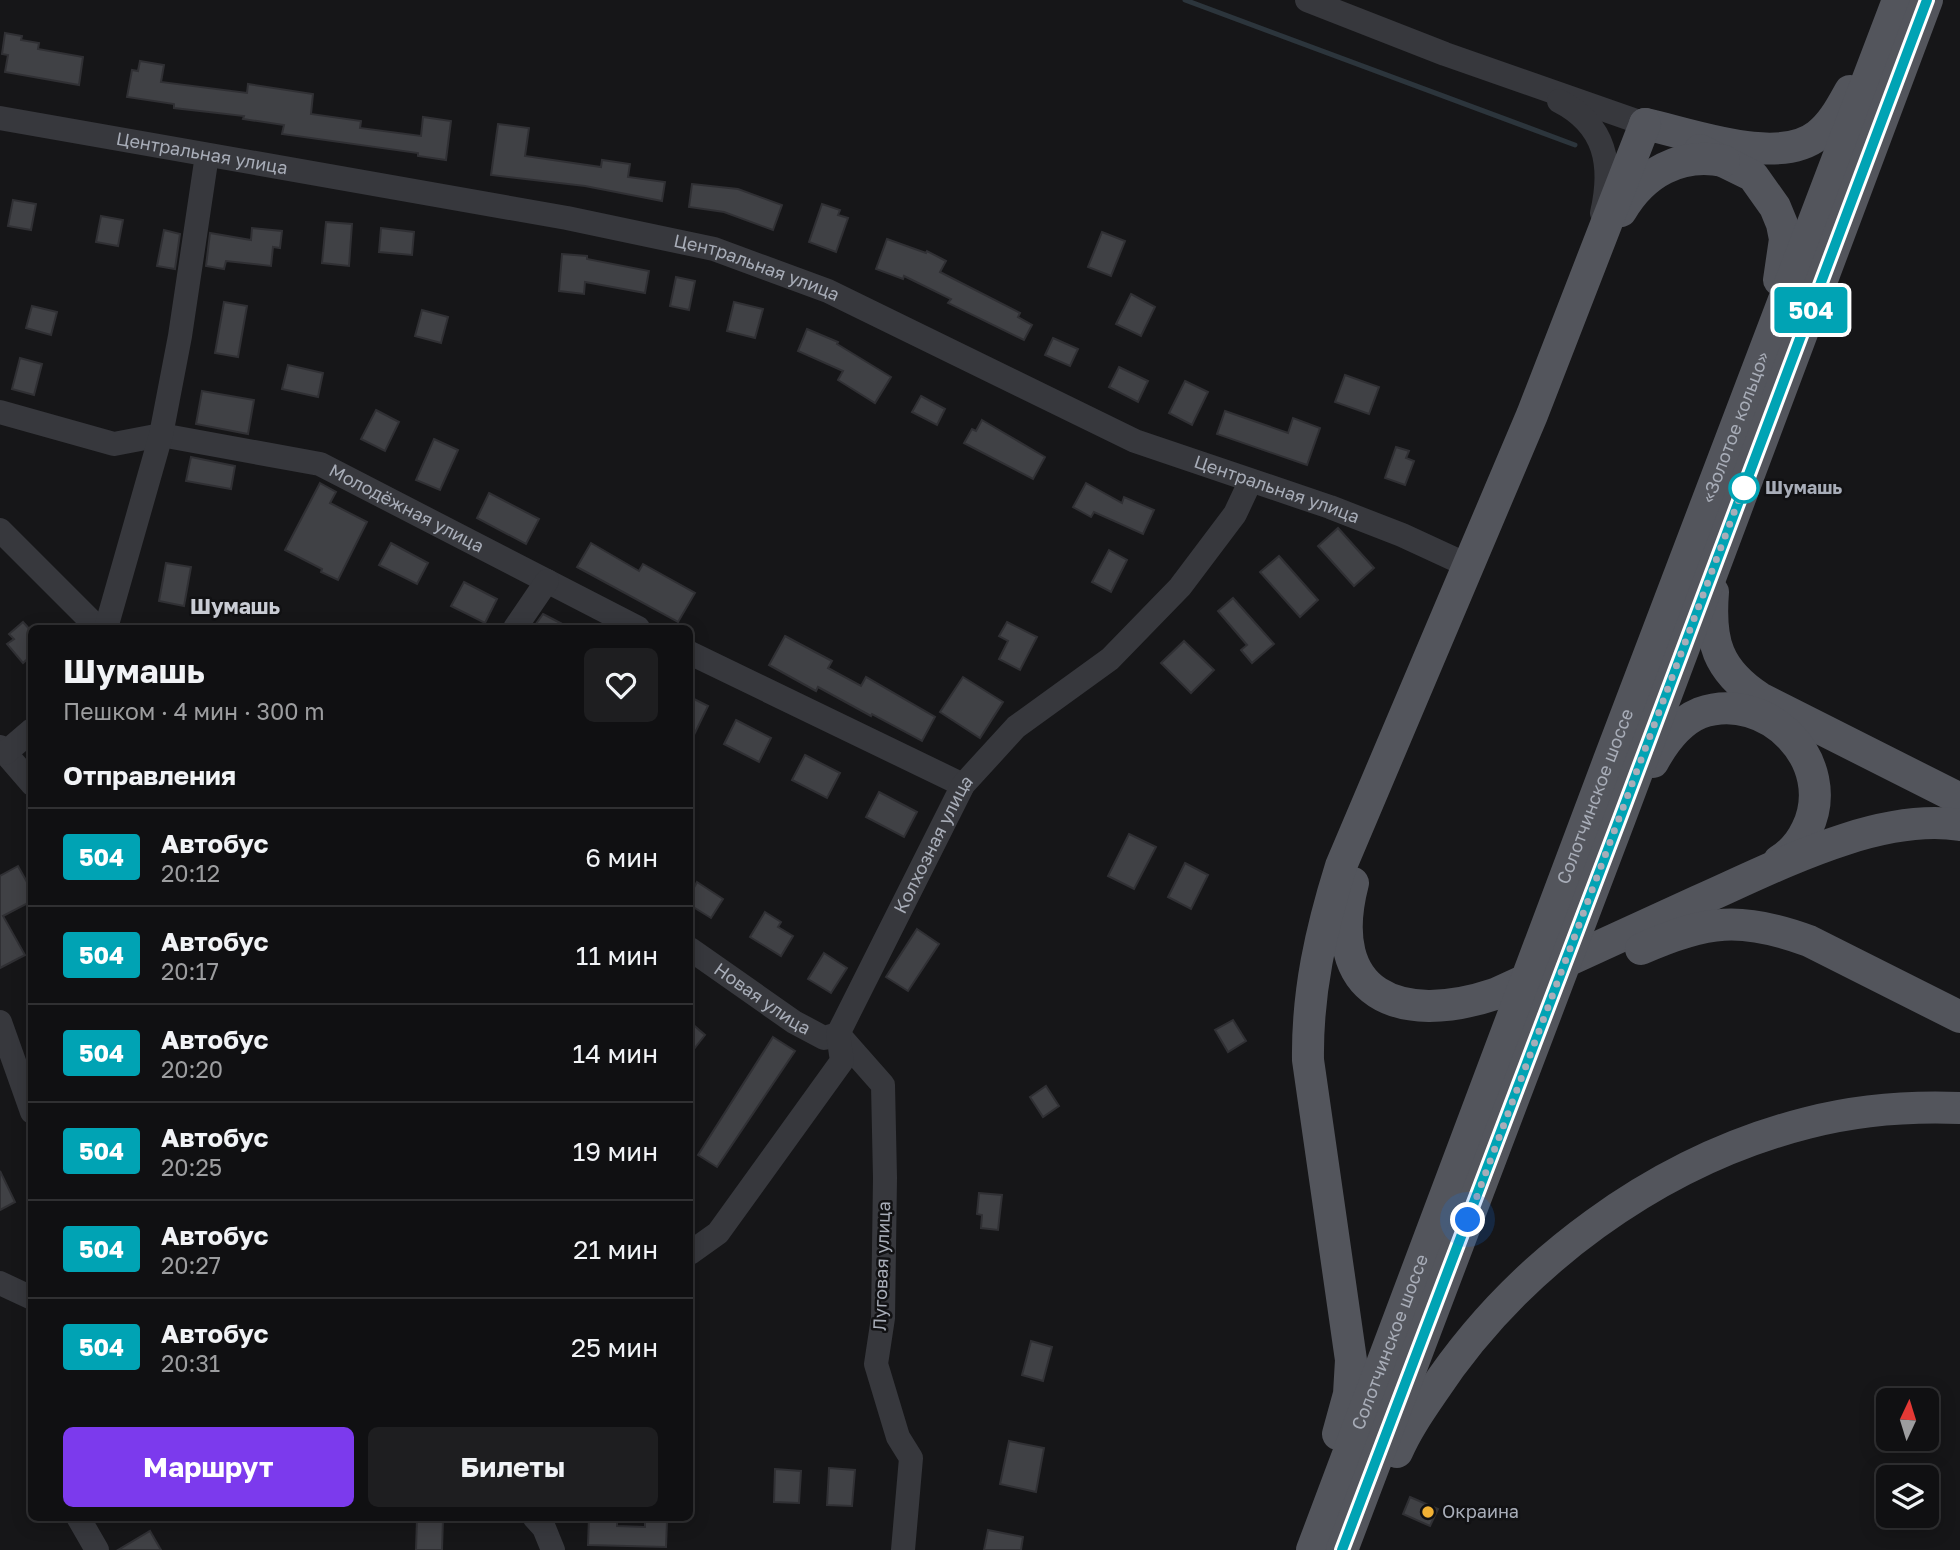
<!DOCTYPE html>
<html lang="ru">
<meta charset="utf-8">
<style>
:root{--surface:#101012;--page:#1e1e20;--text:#f1f3f6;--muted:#9c9d9f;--line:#303032;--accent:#7c3aed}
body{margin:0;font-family:"Golos Text",sans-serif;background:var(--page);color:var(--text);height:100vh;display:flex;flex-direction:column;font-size:26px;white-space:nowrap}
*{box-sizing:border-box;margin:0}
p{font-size:23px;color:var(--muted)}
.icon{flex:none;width:38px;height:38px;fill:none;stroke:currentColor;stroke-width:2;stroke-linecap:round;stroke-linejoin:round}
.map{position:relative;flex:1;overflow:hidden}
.side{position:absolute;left:28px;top:625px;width:665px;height:896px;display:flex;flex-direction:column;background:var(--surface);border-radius:10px;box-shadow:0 4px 18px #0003,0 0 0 2px var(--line)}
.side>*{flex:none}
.badge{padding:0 14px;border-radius:5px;font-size:24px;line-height:46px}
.needle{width:46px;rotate:4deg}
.buttons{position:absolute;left:1876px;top:1388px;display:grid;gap:14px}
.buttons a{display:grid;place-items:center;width:63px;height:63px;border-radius:10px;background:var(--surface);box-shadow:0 4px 18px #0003,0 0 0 2px var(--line);font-size:35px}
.you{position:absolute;width:35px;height:35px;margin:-18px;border:5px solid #fff;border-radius:50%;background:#1a73e8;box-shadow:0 0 0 10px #1a73e833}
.map>.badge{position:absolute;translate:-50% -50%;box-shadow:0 0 0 4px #fff}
h2{padding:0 35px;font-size:26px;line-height:63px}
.round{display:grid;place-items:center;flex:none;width:74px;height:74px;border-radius:10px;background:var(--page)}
.overview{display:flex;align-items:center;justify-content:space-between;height:119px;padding:0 35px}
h1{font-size:33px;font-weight:700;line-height:52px}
.cta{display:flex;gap:14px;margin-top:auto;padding:14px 35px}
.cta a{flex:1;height:80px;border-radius:10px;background:var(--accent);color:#fff;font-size:28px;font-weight:700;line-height:80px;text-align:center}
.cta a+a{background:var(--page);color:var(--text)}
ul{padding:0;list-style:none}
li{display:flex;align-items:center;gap:21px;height:98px;padding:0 35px;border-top:2px solid var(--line)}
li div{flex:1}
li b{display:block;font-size:26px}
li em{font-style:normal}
li .badge{min-width:77px;font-weight:700;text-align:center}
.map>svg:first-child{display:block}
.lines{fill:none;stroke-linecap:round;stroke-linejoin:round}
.stream{stroke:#2c353c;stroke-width:5}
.building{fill:#404145;stroke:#303034;stroke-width:2}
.minor{stroke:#37383d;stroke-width:24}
.major{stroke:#53555c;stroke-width:32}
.line-casing{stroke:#fff;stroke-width:16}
.line{stroke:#00a3b4;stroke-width:10}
.walk{stroke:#a8adb8;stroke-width:7;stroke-dasharray:0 12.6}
.stop-dot{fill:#fff;stroke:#00a3b4;stroke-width:3.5}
.poi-dot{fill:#f2b134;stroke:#111113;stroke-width:2.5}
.labels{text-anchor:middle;stroke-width:5;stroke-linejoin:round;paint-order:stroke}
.street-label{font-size:18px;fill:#a8adb8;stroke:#111113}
.stop-label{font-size:18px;font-weight:bold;fill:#a8adb8;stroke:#111113;text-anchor:start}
.poi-label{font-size:18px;fill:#a8adb8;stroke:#111113;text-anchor:start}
.quarter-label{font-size:21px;font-weight:bold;fill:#c9ccd4;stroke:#111113}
</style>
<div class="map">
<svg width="1960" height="1550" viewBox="0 0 1960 1550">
<rect width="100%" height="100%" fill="#161618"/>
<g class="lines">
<path class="stream" d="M1185,0L1575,145"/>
</g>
<g class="building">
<path d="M5,33L22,36L21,40L39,43L38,49L83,57L79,85L5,72L8,55L2,54Z"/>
<path d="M140,61L164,65L161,82L247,93L248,84L313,94L311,114L361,121L360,128L421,136L423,117L451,121L446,160L418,156V153L282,134L284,125L243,119L244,116L174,108V104L127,97L132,70L138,71Z"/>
<path d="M498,124L529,128L525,156L601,167L602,160L630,164L628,177L665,182L662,201L585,186L491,175Z"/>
<path d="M692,184L738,189L782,205L773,230L724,212L689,207Z"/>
<path d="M13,200L36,204L31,230L8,226Z"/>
<path d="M822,204L840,210L838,215L848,218L836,252L809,242Z"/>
<path d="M101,216L123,220L118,246L96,242Z"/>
<path d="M326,222L352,224L349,266L322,263Z"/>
<path d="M252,228L282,231L280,248L273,247L271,266L226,261L224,269L206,266L210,233L251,240Z"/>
<path d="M381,228L414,232L412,255L379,252Z"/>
<path d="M164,230L180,234L175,269L157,266Z"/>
<path d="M1102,232L1125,241L1111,276L1088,267Z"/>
<path d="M887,239L926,253L927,251L946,261L940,272L1020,313L1018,317L1032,325L1024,340L948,303L951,299L904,276L903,279L876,269Z"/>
<path d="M562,254L587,256V259L649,271L645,293L585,282L584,294L559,291Z"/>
<path d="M676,277L695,281L689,310L670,306Z"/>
<path d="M1131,294L1155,307L1141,336L1116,324Z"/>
<path d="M224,302L247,306L238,357L215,353Z"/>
<path d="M734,302L763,309L755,338L727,331Z"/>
<path d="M32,306L57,312L51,335L26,328Z"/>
<path d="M422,310L448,317L441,343L415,336Z"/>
<path d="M807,329L838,342L837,344L891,377L875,403L838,380L843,371L798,351Z"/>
<path d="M1053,338L1078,349L1070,366L1045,355Z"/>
<path d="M20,358L42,364L34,395L12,389Z"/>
<path d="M288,365L323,373L318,397L282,389Z"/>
<path d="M1119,367L1148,381L1138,402L1109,387Z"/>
<path d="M1345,375L1379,387L1369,414L1335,402Z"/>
<path d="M1185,381L1208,392L1192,425L1169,413Z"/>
<path d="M202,391L254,400L248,434L196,424Z"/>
<path d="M921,396L945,409L937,425L912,412Z"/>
<path d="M376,410L399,422L385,451L361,439Z"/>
<path d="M1225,411L1288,433L1293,418L1320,428L1307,465L1217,434Z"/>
<path d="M982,420L1045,457L1033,479L964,443L972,429L976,431Z"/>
<path d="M434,439L458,450L440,490L416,480Z"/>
<path d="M1396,447L1409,451L1406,458L1414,461L1405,485L1385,478Z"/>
<path d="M191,457L235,466L231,489L186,481Z"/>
<path d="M320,483L336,492L330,503L367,522L338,580L321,572L322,569L285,550Z"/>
<path d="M1086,483L1122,503L1124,497L1154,510L1143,534L1094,512L1091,517L1073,507Z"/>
<path d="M489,493L539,519L526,544L477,518Z"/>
<path d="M1338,528L1374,568L1354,586L1318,546Z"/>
<path d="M391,543L428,563L417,584L379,565Z"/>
<path d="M591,543L639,571L643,564L695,593L678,622L577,567Z"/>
<path d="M1109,550L1127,560L1111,592L1092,582Z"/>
<path d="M1279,556L1318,600L1300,617L1260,572Z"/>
<path d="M166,563L191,567L184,606L159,601Z"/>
<path d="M464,582L497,599L485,623L451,606Z"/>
<path d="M1233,598L1274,644L1252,663L1241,650L1247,645L1218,611Z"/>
<path d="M543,614L570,628H533Z"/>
<path d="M23,622L32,632V655L23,663L7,644L14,639L9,634Z"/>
<path d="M1007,622L1037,637L1020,670L999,659L1008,641L999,636Z"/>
<path d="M785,636L832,661L828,668L861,686L866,677L935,717L922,741L872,714L871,716L818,687L816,691L769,665Z"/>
<path d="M1184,641L1214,670L1191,693L1161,663Z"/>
<path d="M963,677L1003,702L980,738L940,712Z"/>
<path d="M690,697L708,706L690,743Z"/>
<path d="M736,720L771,738L759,762L724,744Z"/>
<path d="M805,755L840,773L827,798L792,780Z"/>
<path d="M879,792L917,812L904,837L866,817Z"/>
<path d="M1129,834L1156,847L1134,889L1108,876Z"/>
<path d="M1185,863L1208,875L1191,909L1168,897Z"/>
<path d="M18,866L32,891V901L3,916L25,955L0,968V876Z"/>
<path d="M697,882L723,899L711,918L690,905V895Z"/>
<path d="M765,912L781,922L778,927L793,936L781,956L750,937Z"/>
<path d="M917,929L939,944L908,991L886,977Z"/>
<path d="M824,953L847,968L831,993L808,979Z"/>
<path d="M1233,1020L1246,1041L1228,1052L1215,1030Z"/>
<path d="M690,1022L705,1035L690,1054Z"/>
<path d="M773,1037L795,1051L717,1167L698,1155Z"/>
<path d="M1046,1086L1059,1106L1043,1117L1030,1097Z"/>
<path d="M0,1171L15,1202L0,1210Z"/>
<path d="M979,1193L1002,1195L998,1230L981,1228L982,1215L977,1214Z"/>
<path d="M1031,1341L1052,1347L1043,1381L1022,1375Z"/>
<path d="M1009,1441L1044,1448L1036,1492L1000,1484Z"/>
<path d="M829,1468L855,1470L852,1506L827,1505Z"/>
<path d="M775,1469L801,1471L799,1503L774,1502Z"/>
<path d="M1410,1497L1438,1509L1430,1526L1403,1514Z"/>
<path d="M589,1517H617V1526L645,1527V1520L667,1521L666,1547L588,1545Z"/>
<path d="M417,1519H443L442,1550H416Z"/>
<path d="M988,1530L1023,1537L1021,1550H984Z"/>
<path d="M150,1531L161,1550H118Z"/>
</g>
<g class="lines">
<g class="minor">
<path d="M1307,0L1445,54L1645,124"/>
<path d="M1559,101C1606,125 1613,165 1602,213"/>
<path id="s1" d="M0,118L567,218L714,249L828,291L1135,441L1330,507L1402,535L1467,565"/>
<path id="s2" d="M0,412L114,444L161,435L320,464L638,628"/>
<path d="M0,530L98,628"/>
<path d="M106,628L161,435L180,336L207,155"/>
<path d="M515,628L547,581"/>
<path d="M690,653L963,785"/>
<path d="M0,747L32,784"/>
<path d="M5,753L32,730"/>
<path id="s3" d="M690,949L794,1022L824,1038L838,1034L883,1085L885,1178L883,1318L876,1364L898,1437L911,1458L903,1550"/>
<path d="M0,1022L32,1112"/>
<path id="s4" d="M690,1253L718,1233L842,1061L838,1034L963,785L1016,727L1110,659L1180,587L1235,514L1250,482"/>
<path d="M0,1283L32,1298"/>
<path d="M78,1517L97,1550"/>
<path d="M534,1517L544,1528L553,1550"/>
</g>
<g class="major">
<path d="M1645,124C1692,134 1778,167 1818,135C1833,123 1841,107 1850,91"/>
<path d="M1700,150L1753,176L1775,207L1782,224L1785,239L1779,280"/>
<path d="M1621,211C1643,173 1680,152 1724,161"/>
<path d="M1713,592C1709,641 1717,670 1760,698L1960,799"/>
<path d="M1653,762C1664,742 1678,722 1700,713C1767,689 1839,762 1807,829C1801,842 1792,853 1779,861"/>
<path d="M1353,883C1324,995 1400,1026 1495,994C1563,963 1630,932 1698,901C1773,868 1877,812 1960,825"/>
<path d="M1641,949C1706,920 1741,916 1809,941L1960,1017"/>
<path d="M1338,1434L1349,1394L1351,1360L1308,1060C1307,992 1321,930 1341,866L1532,415L1645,124"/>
<path d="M1397,1452C1406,1431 1419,1412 1432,1393C1517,1264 1657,1161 1807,1123C1857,1110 1909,1106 1960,1108"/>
<path id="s5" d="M1312,1550L1609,760L1898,0"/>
<path d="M1342,1550L1620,818L1927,0"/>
</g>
</g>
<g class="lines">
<defs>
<path id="line" d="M1342,1550L1620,818L1927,0"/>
</defs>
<use href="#line" class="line-casing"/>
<use href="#line" class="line"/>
<path class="walk" d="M1468,1220L1744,486V488"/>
</g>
<circle class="stop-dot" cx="1744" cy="488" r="14"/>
<circle class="poi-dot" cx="1428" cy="1512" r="7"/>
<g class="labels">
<g class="street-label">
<text dy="6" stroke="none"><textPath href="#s1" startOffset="205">Центральная улица</textPath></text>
<text dy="6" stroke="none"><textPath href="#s1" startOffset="772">Центральная улица</textPath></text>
<text dy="6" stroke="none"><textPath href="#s5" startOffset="1200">«Золотое кольцо»</textPath></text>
<text dy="6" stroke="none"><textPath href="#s1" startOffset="1339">Центральная улица</textPath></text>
<text dy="6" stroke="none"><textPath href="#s2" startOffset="425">Молодёжная улица</textPath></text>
<text dy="6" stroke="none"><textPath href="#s5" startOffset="805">Солотчинское шоссе</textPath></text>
<text dy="6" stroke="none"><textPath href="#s4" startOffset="486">Колхозная улица</textPath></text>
<text dy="6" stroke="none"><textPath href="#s3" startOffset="88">Новая улица</textPath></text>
<text transform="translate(882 1266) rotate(-88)" y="6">Луговая улица</text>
<text dy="6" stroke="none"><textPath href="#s5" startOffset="222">Солотчинское шоссе</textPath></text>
</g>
<g class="stop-label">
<text x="1765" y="494">Шумашь</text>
</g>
<g class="poi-label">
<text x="1442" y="1518">Окраина</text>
</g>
<g class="quarter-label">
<text x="235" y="614">Шумашь</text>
</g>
</g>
</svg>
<div class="buttons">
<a><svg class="needle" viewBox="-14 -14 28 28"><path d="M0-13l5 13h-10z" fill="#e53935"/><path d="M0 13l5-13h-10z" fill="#9c9d9f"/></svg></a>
<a><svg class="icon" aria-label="layers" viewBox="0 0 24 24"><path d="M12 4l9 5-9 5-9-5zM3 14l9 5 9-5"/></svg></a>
</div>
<div class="you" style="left:1468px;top:1220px"></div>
<b class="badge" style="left:1811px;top:310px;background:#00a3b4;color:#fff">504</b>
<section class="side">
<div class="overview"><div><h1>Шумашь</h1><p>Пешком · 4 мин · 300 m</p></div><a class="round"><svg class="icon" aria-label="heart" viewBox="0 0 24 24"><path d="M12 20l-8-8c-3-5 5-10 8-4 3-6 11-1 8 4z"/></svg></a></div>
<h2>Отправления</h2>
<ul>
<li><span class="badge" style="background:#00a3b4;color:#fff">504</span><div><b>Автобус</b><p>20:12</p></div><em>6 мин</em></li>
<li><span class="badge" style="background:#00a3b4;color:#fff">504</span><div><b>Автобус</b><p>20:17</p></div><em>11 мин</em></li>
<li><span class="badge" style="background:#00a3b4;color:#fff">504</span><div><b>Автобус</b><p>20:20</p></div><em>14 мин</em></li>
<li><span class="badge" style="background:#00a3b4;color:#fff">504</span><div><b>Автобус</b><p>20:25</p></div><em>19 мин</em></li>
<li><span class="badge" style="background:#00a3b4;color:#fff">504</span><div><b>Автобус</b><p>20:27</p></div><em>21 мин</em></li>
<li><span class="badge" style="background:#00a3b4;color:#fff">504</span><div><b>Автобус</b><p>20:31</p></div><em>25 мин</em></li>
</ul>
<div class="cta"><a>Маршрут</a><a>Билеты</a></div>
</section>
</div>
